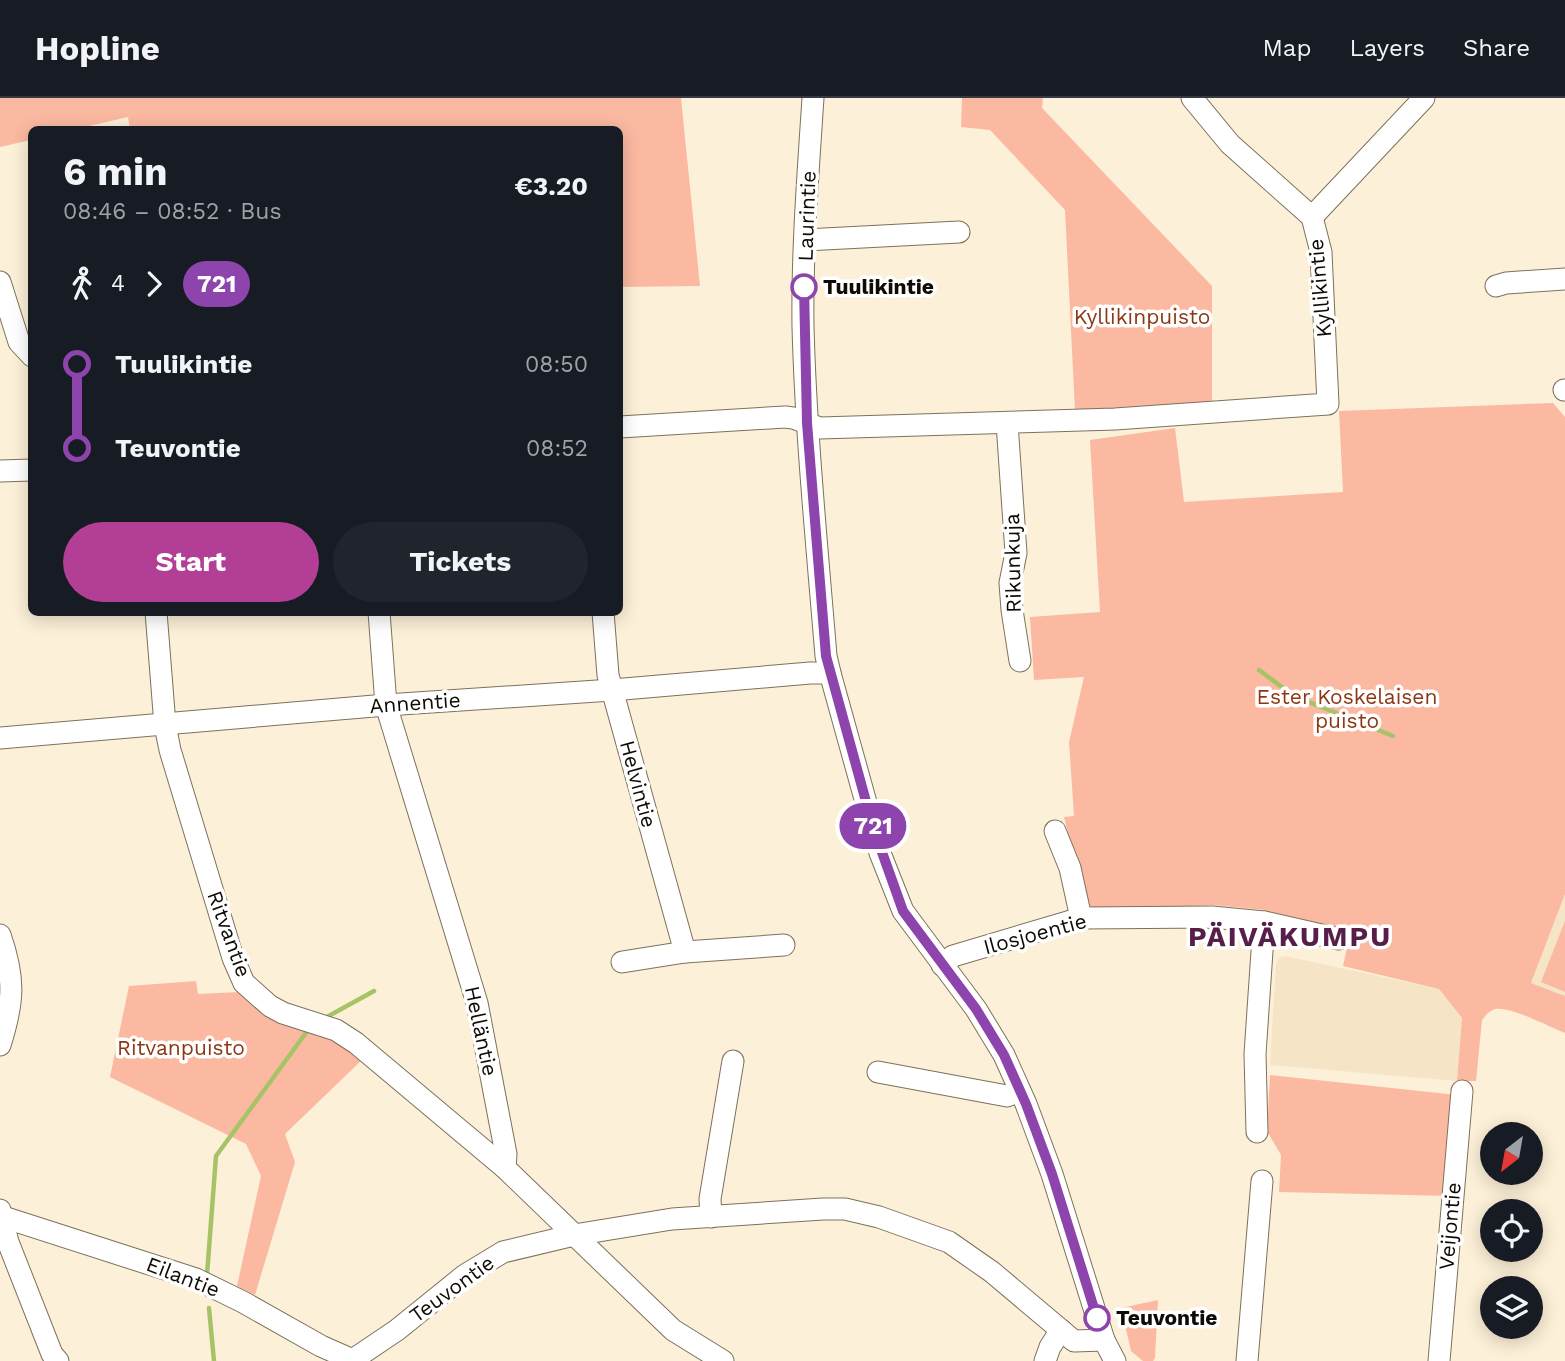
<!DOCTYPE html>
<meta charset="utf-8">
<style>
:root{--surface:#171b24;--page:#20242c;--text:#f1f3f6;--muted:#9ea1a6;--line:#363941;--accent:#b33e96}
body{margin:0;font-family:"Work Sans",sans-serif;background:var(--page);color:var(--text);height:100vh;display:flex;flex-direction:column;font-size:26px;white-space:nowrap}
*{box-sizing:border-box;margin:0}
p{font-size:23px;color:var(--muted)}
.icon{flex:none;width:38px;height:38px;fill:none;stroke:currentColor;stroke-width:2;stroke-linecap:round;stroke-linejoin:round}
.map{position:relative;flex:1;overflow:hidden}
.panel{position:absolute;left:28px;top:28px;width:595px;height:490px;display:flex;flex-direction:column;background:var(--surface);border-radius:10px;box-shadow:0 4px 18px #0003}
.panel>*{flex:none}
.badge{padding:0 14px;border-radius:23px;font-size:24px;line-height:46px}
.needle{width:46px;rotate:211deg}
.controls{position:absolute;left:1480px;top:1024px;display:grid;gap:14px}
.controls a{display:grid;place-items:center;width:63px;height:63px;border-radius:50%;background:var(--surface);box-shadow:0 4px 18px #0003;font-size:35px}
.map>.badge{position:absolute;translate:-50% -50%;box-shadow:0 0 0 4px #fff}
.legs{display:flex;align-items:center;gap:10px;height:77px;padding:0 35px;font-size:23px}
.legs p{margin-inline-start:auto}
.overview{display:flex;align-items:center;justify-content:space-between;height:119px;padding:0 35px}
h1{font-size:38px;font-weight:700;line-height:52px}
.action{display:flex;gap:14px;margin-top:auto;padding:14px 35px}
.action a{flex:1;height:80px;border-radius:42px;background:var(--accent);color:#fff;font-size:28px;font-weight:700;line-height:80px;text-align:center}
.action a+a{background:var(--page);color:var(--text)}
ul{padding:0 35px;list-style:none}
li{display:flex;align-items:center;gap:24px;height:84px;font-size:26px}
li i{display:grid;place-items:center;width:10px;height:100%;margin:0 9px;background:currentColor}
li i::after{content:'';width:18px;height:18px;margin:-9px;border:5px solid;border-radius:50%;background:var(--surface)}
li p{margin-inline-start:auto}
li:first-child i{background:linear-gradient(#0000 50%,currentColor 0)}
li:last-child i{background:linear-gradient(currentColor 50%,#0000 0)}
header{display:flex;align-items:center;gap:42px;box-sizing:border-box;height:98px;padding:0 35px;background:var(--surface);border-bottom:2px solid var(--line)}
header strong{font-size:33px}
nav{display:flex;gap:38px;margin-inline-start:auto;font-size:24px}
.map>svg:first-child{display:block}
.built{fill:#f5e5c6}
.green{fill:#fbb9a1}
.lines{fill:none;stroke-linecap:round;stroke-linejoin:round}
.stream{stroke:#a6c467;stroke-width:4.5}
.minor-casing{stroke:#7d715c;stroke-width:23}
.minor{stroke:#fff;stroke-width:21}
.line-1-casing{stroke:#fff;stroke-width:16}
.line-1{stroke:#8e44ad;stroke-width:10}
.stop-1-dot{fill:#fff;stroke:#8e44ad;stroke-width:3.5}
.labels{text-anchor:middle;stroke-width:7;stroke-linejoin:round;paint-order:stroke}
.street-label{font-size:21px;fill:#0f0b04;stroke:#fff}
.stop-label{font-size:21px;font-weight:bold;fill:#0f0b04;stroke:#fff;text-anchor:start}
.park-label{font-size:21px;fill:#8c3713;stroke:#fff}
.district-label{font-size:28px;font-weight:bold;letter-spacing:2px;fill:#561e48;stroke:#fff}
</style>
<header>
<strong>Hopline</strong>
<nav><a>Map</a><a>Layers</a><a>Share</a></nav>
</header>
<div class="map">
<svg width="1565" height="1263" viewBox="0 0 1565 1263">
<rect width="100%" height="100%" fill="#fdf0d8"/>
<g class="built">
<path d="M1565,796V898L1531,885Z"/>
<path d="M1285,858L1439,891L1462,920L1457,983L1270,967L1276,866L1279,860Z"/>
</g>
<g class="green">
<path d="M0,0H681L700,188L620,189V32H130L128,19L76,31L32,32L31,42L0,49Z"/>
<path d="M962,0H1043L1042,10L1212,188V306L1075,313L1065,112L990,32L961,29Z"/>
<path d="M1553,305L1565,319V796L1531,885L1565,898V935C1549,929 1511,908 1495,911C1489,913 1486,917 1482,922L1476,983H1457L1462,920L1439,891L1343,868L1351,831L1296,829L1265,820V812L1213,807L1095,812L1087,809L1064,719L1074,718L1069,644L1084,579L1034,582L1030,519L1100,514L1090,342L1175,330L1184,404L1343,394L1339,313Z"/>
<path d="M1565,823V894L1541,884Z"/>
<path d="M196,883L198,896L240,894L364,960L285,1036L295,1064L255,1197L237,1188L261,1078L246,1046L110,979L129,888Z"/>
<path d="M1270,977L1457,997L1451,1098L1279,1094L1281,1057L1267,1033Z"/>
<path d="M1158,1202L1155,1260L1153,1263H1143L1131,1253L1121,1210Z"/>
</g>
<g class="lines">
<g class="stream">
<path d="M1259,572L1294,598L1393,638"/>
<path d="M325,920L374,893"/>
<path d="M207,1177L216,1058L308,932"/>
<path d="M209,1210L214,1263"/>
</g>
<defs>
<g id="minor">
<path d="M813,0C808,76 802,152 803,229C806,338 817,448 826,558L830,575L880,755L903,813L976,911L1004,957L1026,1006L1052,1076L1104,1242L1115,1263"/>
<path d="M1312,119L1424,0"/>
<path d="M805,142L959,134"/>
<path d="M0,184L19,244L32,258"/>
<path d="M1496,188L1506,185L1565,181"/>
<path d="M1564,292H1565"/>
<path d="M1007,325L1016,455L1010,485L1012,512L1020,563"/>
<path d="M620,329L785,319L793,320L820,330L1115,321L1328,306L1321,154L1312,119L1230,46L1192,0"/>
<path d="M0,373L32,372"/>
<path d="M156,514L165,627L170,652L233,860L244,885L270,908L283,915L336,932L356,945L505,1070"/>
<path d="M379,514L386,607L477,905L506,1056L505,1070L673,1232L723,1263"/>
<path d="M603,514L608,577L685,854"/>
<path d="M0,640L386,607L612,592L810,575H830"/>
<path d="M1055,733L1070,770L1081,820"/>
<path d="M0,837C15,880 14,903 0,947"/>
<path d="M622,864L685,854L784,847"/>
<path d="M942,867L953,858L1081,820L1212,819L1264,824L1339,841"/>
<path d="M878,974L1007,998L1020,993"/>
<path d="M1257,1034L1255,956L1264,824"/>
<path d="M0,1112L8,1144L52,1256L58,1263"/>
<path d="M0,1118L196,1181L243,1204L321,1248L355,1263"/>
<path d="M711,1119L710,1101L733,963"/>
<path d="M354,1261L397,1232L465,1177L503,1154L574,1137L672,1121L823,1111H845L879,1119L949,1144L992,1174L1074,1243L1104,1242"/>
<path d="M1045,1263L1050,1249L1061,1232"/>
<path d="M1247,1263L1262,1083"/>
<path d="M1439,1263L1462,993"/>
</g>
</defs>
<use href="#minor" class="minor-casing"/>
<use href="#minor" class="minor"/>
</g>
<g class="lines">
<defs>
<path id="line-1" d="M804,189L807,325L826,558L873,729L903,813L976,911L1004,957L1026,1006L1052,1076L1097,1220"/>
</defs>
<use href="#line-1" class="line-1-casing"/>
<use href="#line-1" class="line-1"/>
</g>
<g class="stop-1-dot">
<circle cx="804" cy="189" r="12"/>
<circle cx="1097" cy="1220" r="12"/>
</g>
<g class="labels">
<g class="street-label">
<text transform="translate(807 118) rotate(-88)" y="7">Laurintie</text>
<text transform="translate(1320 190) rotate(-95)" y="7">Kyllikintie</text>
<text transform="translate(1013 465) rotate(-91)" y="7">Rikunkuja</text>
<text transform="translate(415 605) rotate(-4)" y="7">Annentie</text>
<text transform="translate(638 686) rotate(75)" y="7">Helvintie</text>
<text transform="translate(229 836) rotate(70)" y="7">Ritvantie</text>
<text transform="translate(1035 836) rotate(-15)" y="7">Ilosjoentie</text>
<text transform="translate(481 933) rotate(78)" y="7">Helläntie</text>
<text transform="translate(1450 1128) rotate(-85)" y="7">Veijontie</text>
<text transform="translate(183 1179) rotate(21)" y="7">Eilantie</text>
<text transform="translate(452 1191) rotate(-36)" y="7">Teuvontie</text>
</g>
<g class="stop-label">
<text x="823" y="196">Tuulikintie</text>
<text x="1116" y="1227">Teuvontie</text>
</g>
<g class="park-label">
<text x="1142" y="226">Kyllikinpuisto</text>
<text x="1347" y="606">Ester Koskelaisen<tspan x="1347" dy="24">puisto</tspan></text>
<text x="181" y="957">Ritvanpuisto</text>
</g>
<g class="district-label">
<text x="1290" y="848">PÄIVÄKUMPU</text>
</g>
</g>
</svg>
<div class="controls">
<a><svg class="needle" viewBox="-14 -14 28 28"><path d="M0-13l5 13h-10z" fill="#e53935"/><path d="M0 13l5-13h-10z" fill="#9ea1a6"/></svg></a>
<a><svg class="icon" aria-label="locate" viewBox="0 0 24 24"><circle cx="12" cy="12" r="6"/><path d="M12 2v4M12 18v4M2 12h4M18 12h4"/></svg></a>
<a><svg class="icon" aria-label="layers" viewBox="0 0 24 24"><path d="M12 4l9 5-9 5-9-5zM3 14l9 5 9-5"/></svg></a>
</div>
<b class="badge" style="left:873px;top:728px;background:#8e44ad;color:#fff">721</b>
<section class="panel">
<div class="overview"><div><h1>6 min</h1><p>08:46 – 08:52 · Bus</p></div><b>€3.20</b></div>
<div class="legs"><svg class="icon" aria-label="walk" viewBox="0 0 24 24"><circle cx="13" cy="4" r="2"/><path d="M13 8l-2 6 4 7M11 14l-3 7M7 12l3-4h3l4 4"/></svg>4<svg class="icon" aria-label="forward" viewBox="0 0 24 24"><path d="M9 5l7 7-7 7"/></svg><b class="badge" style="background:#8e44ad;color:#fff">721</b></div>
<ul>
<li><i style="color:#8e44ad"></i><b>Tuulikintie</b><p>08:50</p></li>
<li><i style="color:#8e44ad"></i><b>Teuvontie</b><p>08:52</p></li>
</ul>
<div class="action"><a>Start</a><a>Tickets</a></div>
</section>
</div>
